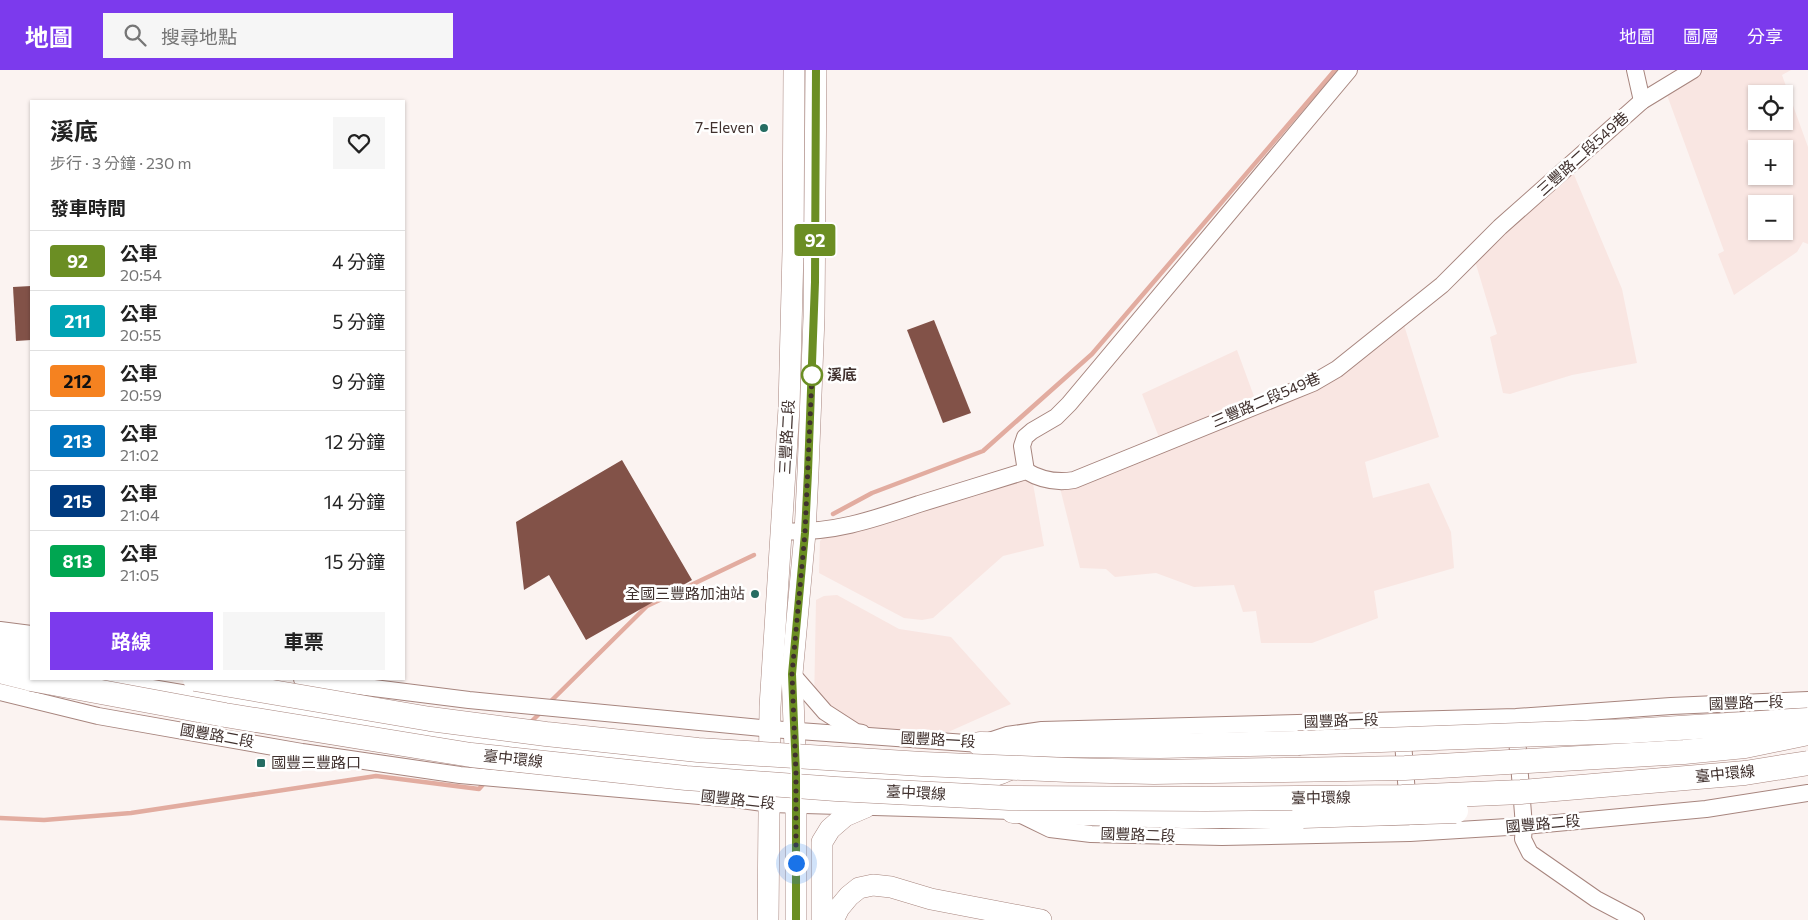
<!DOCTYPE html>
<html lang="zh-TW">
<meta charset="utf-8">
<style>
:root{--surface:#fff;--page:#f6f6f6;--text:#222;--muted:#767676;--line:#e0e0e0;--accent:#7c3aed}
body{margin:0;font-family:Commissioner,"Noto Sans TC",sans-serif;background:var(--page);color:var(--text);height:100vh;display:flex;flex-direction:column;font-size:19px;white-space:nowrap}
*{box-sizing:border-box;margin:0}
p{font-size:16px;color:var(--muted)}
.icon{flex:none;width:28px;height:28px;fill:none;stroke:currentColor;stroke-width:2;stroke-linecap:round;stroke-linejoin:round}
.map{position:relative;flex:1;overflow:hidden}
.drawer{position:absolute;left:30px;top:30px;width:375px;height:580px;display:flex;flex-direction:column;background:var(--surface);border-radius:0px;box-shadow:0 1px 4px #0004}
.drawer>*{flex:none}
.badge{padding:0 10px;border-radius:4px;font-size:18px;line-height:32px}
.tools{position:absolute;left:1748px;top:15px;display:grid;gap:10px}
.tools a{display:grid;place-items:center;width:45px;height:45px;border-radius:0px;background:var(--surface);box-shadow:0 1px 4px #0004;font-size:25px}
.you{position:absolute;width:25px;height:25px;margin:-12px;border:4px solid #fff;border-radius:50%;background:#1a73e8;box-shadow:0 0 0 8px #1a73e833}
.map>.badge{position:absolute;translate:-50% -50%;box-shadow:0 0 0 2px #fff}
h2{padding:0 20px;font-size:19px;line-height:45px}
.round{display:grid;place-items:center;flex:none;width:52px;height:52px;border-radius:0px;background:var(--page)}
.head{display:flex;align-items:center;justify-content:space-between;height:85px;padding:0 20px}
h1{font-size:24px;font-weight:700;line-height:38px}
.action{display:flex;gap:10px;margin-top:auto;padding:10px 20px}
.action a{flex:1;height:58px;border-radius:0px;background:var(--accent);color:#fff;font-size:20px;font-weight:700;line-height:58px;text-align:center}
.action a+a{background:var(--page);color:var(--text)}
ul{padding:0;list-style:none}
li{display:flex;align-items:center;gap:15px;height:60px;padding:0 20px;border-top:1px solid var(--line)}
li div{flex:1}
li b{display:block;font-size:19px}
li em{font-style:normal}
li .badge{min-width:55px;font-weight:700;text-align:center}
header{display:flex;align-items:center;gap:30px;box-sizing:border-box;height:70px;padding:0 25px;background:var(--accent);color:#fff}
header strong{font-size:24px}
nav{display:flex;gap:28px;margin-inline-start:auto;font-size:18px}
.search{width:350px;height:45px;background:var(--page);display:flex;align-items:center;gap:12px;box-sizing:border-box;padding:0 18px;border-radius:0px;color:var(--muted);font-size:19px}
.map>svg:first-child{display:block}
.built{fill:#f9e6e2;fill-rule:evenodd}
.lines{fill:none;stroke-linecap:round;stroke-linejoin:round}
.stream{stroke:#e2aca0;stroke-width:4.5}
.building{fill:#825248}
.minor-casing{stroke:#a7857e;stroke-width:18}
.major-casing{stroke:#a7857e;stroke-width:22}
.highway-casing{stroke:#a7857e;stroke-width:25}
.minor{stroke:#fff;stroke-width:16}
.major{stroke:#fff;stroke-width:21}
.highway{stroke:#fff;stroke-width:24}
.highway-bridge-casing{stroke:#a7857e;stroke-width:25;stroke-linecap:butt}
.highway-bridge{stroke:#fff;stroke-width:24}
.line-casing{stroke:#fff;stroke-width:11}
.line{stroke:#6b8e23;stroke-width:8}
.walk{stroke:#40312e;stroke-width:5;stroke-dasharray:0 9}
.poi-dot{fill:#266d63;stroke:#fff;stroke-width:2}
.stop-dot{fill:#fff;stroke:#6b8e23;stroke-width:2.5}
.labels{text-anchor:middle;stroke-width:5;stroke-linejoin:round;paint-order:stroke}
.poi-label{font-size:15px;fill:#40312e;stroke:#fff;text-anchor:end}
.street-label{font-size:15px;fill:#40312e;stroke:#fff}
.stop-label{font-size:15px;font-weight:bold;fill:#40312e;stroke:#fff;text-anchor:start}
</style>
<header>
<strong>地圖</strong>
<div class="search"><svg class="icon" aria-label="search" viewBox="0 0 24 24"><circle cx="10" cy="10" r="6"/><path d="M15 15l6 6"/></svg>搜尋地點</div>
<nav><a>地圖</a><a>圖層</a><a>分享</a></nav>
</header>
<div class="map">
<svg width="1808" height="850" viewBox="0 0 1808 850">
<rect width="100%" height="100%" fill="#fbf3f1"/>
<g class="built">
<path d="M1703,0H1791L1782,5L1808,77V174L1803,172L1797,182L1734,225L1718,184L1724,181L1667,25ZM1756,24H1784V51H1756ZM1756,79H1784V106H1756ZM1756,134H1784V161H1756Z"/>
<path d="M1572,100L1622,219L1637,293L1572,305L1510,324L1503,323L1490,267L1497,264L1475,191Z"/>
<path d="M1404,255L1439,367L1365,392L1373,428L1429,413L1451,462L1454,498L1374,521L1378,548L1312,573H1261L1256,541L1243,542L1234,515L1194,517L1156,503L1115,507L1106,499L1080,498L1060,418L1164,380L1142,324L1237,280L1259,340Z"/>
<path d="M1024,406L1032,408L1044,476L1003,486L933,548L922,550L904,548L819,503L820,471L825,466Z"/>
<path d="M837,525L899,559L951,567L1011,634L946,663L911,670L859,668L825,653L818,646L814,635L816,530L824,526Z"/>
</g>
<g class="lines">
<g class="stream">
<path d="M833,444L872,423L983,381L1092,284L1335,0"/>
<path d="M549,633L647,536L754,485"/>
<path d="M530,653L542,641"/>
<path d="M0,748L44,750L131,743L376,706L479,719L486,711"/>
</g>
</g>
<g class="building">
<path d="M31,216V270L16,271L13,217Z"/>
<path d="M934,250L971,343L943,353L907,260Z"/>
<path d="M622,390L692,510L586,570L549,505L524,520L516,452Z"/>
</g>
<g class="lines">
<defs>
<g id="minor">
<path d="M1635,0L1642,31"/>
<path d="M1026,401L1022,376L1025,367L1032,361L1056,347L1069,334L1349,0"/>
<path d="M780,461C831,464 872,450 919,434C955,423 990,412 1026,401C1041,410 1057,413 1074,410L1313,313L1337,299L1442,215L1500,157L1642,31L1693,0"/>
<path d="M0,560L31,564"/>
<path d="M0,586L31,593"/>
<path d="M792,604L825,642L856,662L862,663"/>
<path d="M98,609L440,666L682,693L796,703"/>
<path d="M302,609L469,630L771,659L980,674L1007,665L1042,660L1516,647L1671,636L1808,630"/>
<path d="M0,622L98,646L302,682L460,705L734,729L770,734L1013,741L1050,759L1091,764L1222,767L1410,763L1524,756L1706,739L1808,723"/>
<path d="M1516,656L1524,756L1523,769L1530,783L1596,829L1636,850"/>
<path d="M1402,659L1408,737"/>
</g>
<g id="major">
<path d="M768,850L770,637L789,338L793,181L794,0"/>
<path d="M796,850V703L792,604L805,463L808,402L814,247L816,0"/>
<path d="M822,850V772L830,759L845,746L866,737"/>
<path d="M833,850L839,838L849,826L859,818L873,815L891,817L931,829L1041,850"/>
</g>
<g id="highway">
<path d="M0,570L31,577"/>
<path d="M0,601L31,609"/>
<path d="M980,674L1160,676L1298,673"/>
<path d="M796,703L961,711C981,709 996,705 1014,696"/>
<path d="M1013,741L1182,746H1303"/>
</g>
</defs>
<use href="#minor" class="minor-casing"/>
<use href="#major" class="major-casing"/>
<use href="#highway" class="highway-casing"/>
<use href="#minor" class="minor"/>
<use href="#major" class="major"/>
<use href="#highway" class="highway"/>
<defs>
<g id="highway-bridge">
<path d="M31,609L225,645L471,685L686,708L836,719L1009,728L1206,729L1402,727L1521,722L1745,703L1808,693"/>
<path d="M195,609L430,649L546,664L698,680L922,694L1068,700L1154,702L1405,698L1684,682L1745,676L1808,663"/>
<path d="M1298,673L1630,661L1808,650"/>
<path d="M1303,746L1456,741"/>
</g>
</defs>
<use href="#highway-bridge" class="highway-bridge-casing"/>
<use href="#highway-bridge" class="highway-bridge"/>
</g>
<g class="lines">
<defs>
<path id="line" d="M796,850V703L792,604L805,463L808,402L815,212L816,0"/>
</defs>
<use href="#line" class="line-casing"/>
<use href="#line" class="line"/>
<path class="walk" d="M796,793V703L792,604L805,463L812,305"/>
</g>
<g class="poi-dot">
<circle cx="764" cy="58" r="5"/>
<circle cx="755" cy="524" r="5"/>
<rect x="256" y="688" width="10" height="10" rx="2.5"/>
</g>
<circle class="stop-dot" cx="812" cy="305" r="10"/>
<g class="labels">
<g class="poi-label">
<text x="754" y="63">7-Eleven</text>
<text x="745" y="529">全國三豐路加油站</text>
<text x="271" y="698" text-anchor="start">國豐三豐路口</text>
</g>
<g class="street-label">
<text transform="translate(1583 84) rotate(-42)" y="5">三豐路二段549巷</text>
<text transform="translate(1266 330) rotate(-23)" y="5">三豐路二段549巷</text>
<text transform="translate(787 367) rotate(-87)" y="5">三豐路二段</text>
<text transform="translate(1746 633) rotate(-2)" y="5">國豐路一段</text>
<text transform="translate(1341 651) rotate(-2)" y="5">國豐路一段</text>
<text transform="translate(217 666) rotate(10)" y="5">國豐路二段</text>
<text transform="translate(938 670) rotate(3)" y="5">國豐路一段</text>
<text transform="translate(513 689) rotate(6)" y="5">臺中環線</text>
<text transform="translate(1725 704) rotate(-6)" y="5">臺中環線</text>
<text transform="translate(916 723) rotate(3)" y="5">臺中環線</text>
<text transform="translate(1321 728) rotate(-1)" y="5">臺中環線</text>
<text transform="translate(738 730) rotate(6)" y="5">國豐路二段</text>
<text transform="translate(1543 754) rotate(-5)" y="5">國豐路二段</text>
<text transform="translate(1138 765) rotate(2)" y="5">國豐路二段</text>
</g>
<g class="stop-label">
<text x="827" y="310">溪底</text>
</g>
</g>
</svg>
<div class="tools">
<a><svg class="icon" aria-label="locate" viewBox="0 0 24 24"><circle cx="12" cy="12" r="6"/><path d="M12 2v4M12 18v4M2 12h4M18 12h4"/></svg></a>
<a>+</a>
<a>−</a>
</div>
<div class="you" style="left:796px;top:793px"></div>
<b class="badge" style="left:815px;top:170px;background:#6b8e23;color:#fff">92</b>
<section class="drawer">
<div class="head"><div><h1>溪底</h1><p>步行 · 3 分鐘 · 230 m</p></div><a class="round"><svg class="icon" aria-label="heart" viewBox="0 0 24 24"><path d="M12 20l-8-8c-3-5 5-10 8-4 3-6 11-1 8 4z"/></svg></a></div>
<h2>發車時間</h2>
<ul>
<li><span class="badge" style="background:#6b8e23;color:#fff">92</span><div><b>公車</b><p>20:54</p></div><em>4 分鐘</em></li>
<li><span class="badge" style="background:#00a3b4;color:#fff">211</span><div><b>公車</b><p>20:55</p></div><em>5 分鐘</em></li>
<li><span class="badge" style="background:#f58220;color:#111">212</span><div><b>公車</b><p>20:59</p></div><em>9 分鐘</em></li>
<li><span class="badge" style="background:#0072bc;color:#fff">213</span><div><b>公車</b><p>21:02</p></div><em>12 分鐘</em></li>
<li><span class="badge" style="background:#003b80;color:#fff">215</span><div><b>公車</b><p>21:04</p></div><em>14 分鐘</em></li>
<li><span class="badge" style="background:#00a651;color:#fff">813</span><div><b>公車</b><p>21:05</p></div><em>15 分鐘</em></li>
</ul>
<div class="action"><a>路線</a><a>車票</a></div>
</section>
</div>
